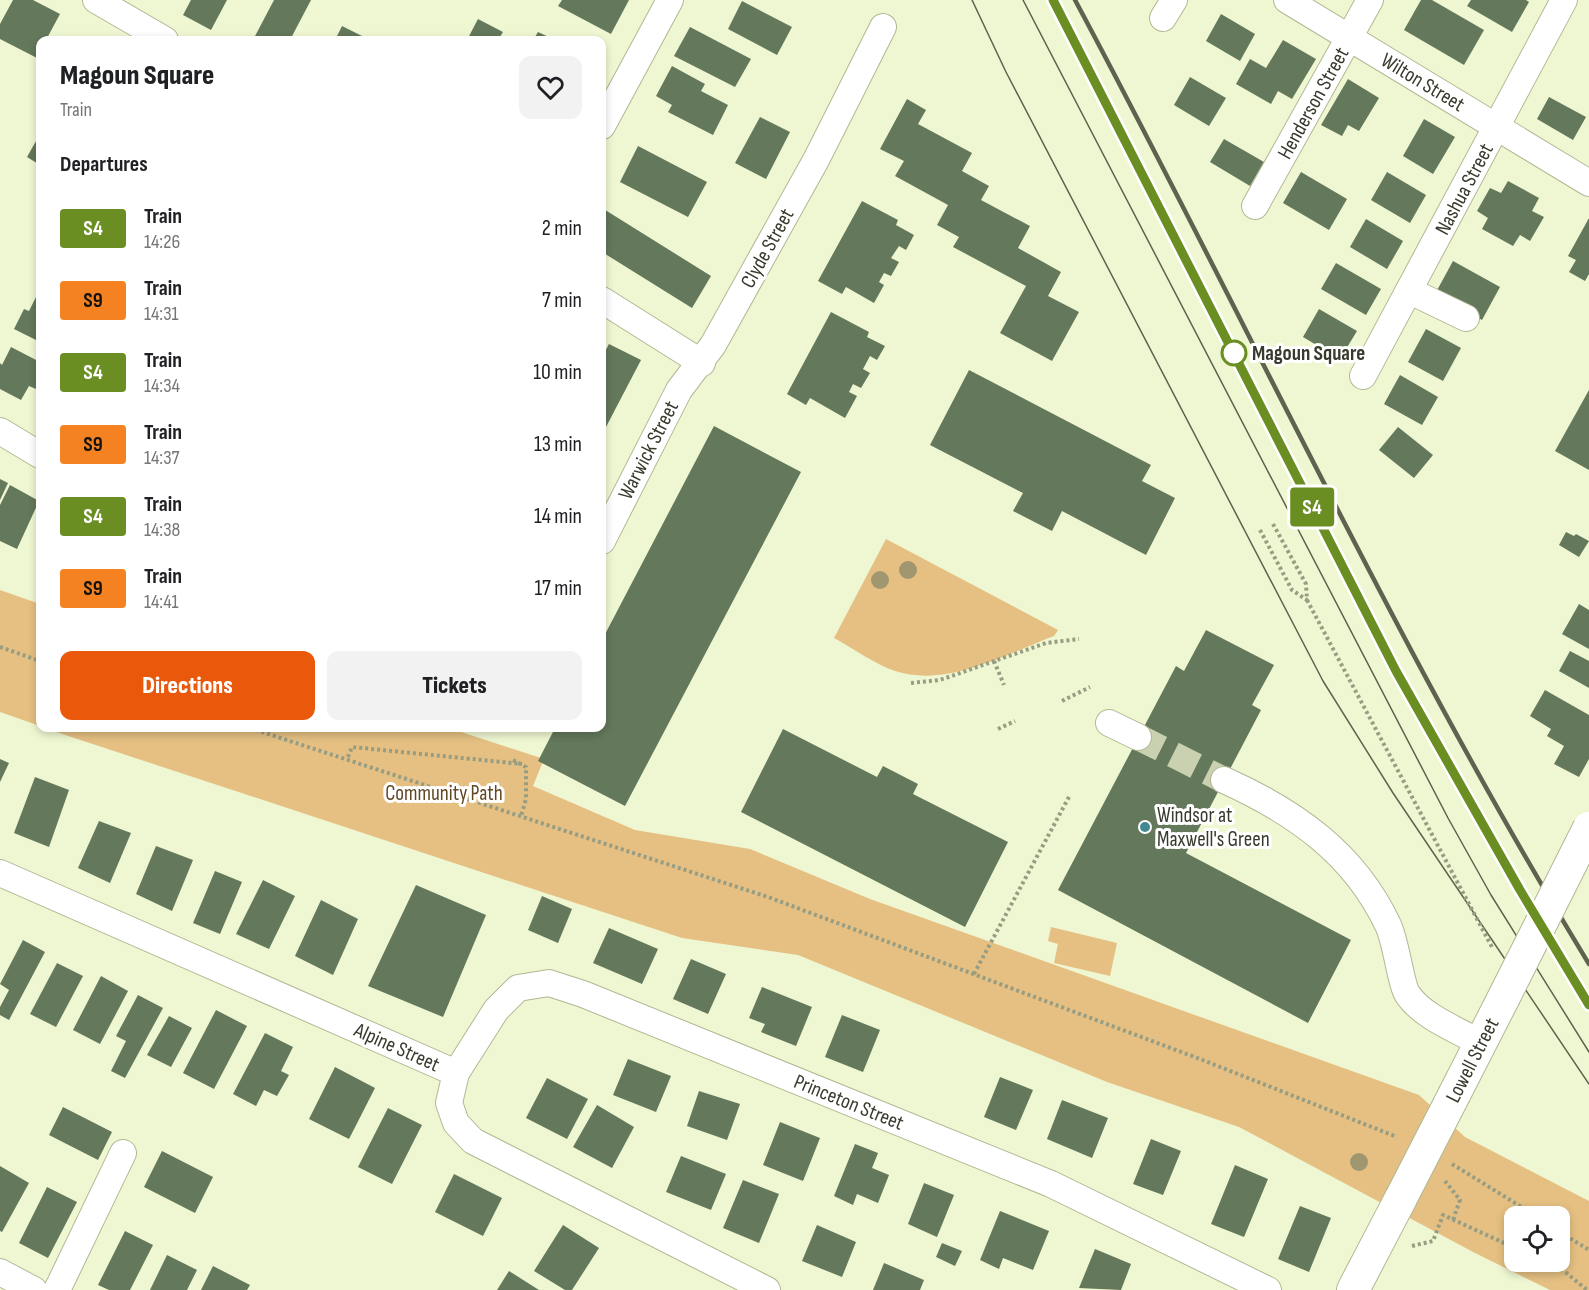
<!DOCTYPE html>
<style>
:root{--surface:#fff;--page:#f2f2f2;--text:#202124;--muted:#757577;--accent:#ea580c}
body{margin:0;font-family:"Sofia Sans Condensed",sans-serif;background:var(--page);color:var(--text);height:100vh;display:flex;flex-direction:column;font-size:22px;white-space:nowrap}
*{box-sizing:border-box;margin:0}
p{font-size:20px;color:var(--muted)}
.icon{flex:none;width:33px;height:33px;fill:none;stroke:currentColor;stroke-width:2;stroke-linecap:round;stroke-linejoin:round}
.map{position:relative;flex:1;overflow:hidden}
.sheet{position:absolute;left:36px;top:36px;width:570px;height:696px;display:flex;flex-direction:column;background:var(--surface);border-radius:12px;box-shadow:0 3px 9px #0003}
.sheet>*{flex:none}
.badge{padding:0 12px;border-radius:4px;font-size:21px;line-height:39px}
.tools{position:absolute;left:1504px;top:1206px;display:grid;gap:12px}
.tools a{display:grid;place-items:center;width:66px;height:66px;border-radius:12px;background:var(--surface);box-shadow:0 3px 9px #0003;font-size:30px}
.map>.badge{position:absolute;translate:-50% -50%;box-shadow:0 0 0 3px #fff}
h2{padding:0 24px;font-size:22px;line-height:54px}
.round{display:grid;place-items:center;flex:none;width:63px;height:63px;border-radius:12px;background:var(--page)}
.overview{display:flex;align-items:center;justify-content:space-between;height:102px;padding:0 24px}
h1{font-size:28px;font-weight:800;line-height:45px}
.cta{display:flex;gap:12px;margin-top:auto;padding:12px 24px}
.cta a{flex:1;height:69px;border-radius:12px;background:var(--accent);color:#fff;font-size:24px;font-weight:800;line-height:69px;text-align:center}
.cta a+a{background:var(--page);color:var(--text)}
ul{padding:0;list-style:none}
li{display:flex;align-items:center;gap:18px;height:72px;padding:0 24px}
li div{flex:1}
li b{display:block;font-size:22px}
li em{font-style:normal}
li .badge{min-width:66px;font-weight:700;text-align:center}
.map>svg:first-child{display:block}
.green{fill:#e5c082;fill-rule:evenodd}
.building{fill:#64785b}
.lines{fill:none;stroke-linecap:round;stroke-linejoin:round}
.minor-tunnel{stroke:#cad1b1;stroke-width:26;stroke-dasharray:26 13;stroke-linecap:butt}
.minor-casing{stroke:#b0b894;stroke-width:28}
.tertiary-casing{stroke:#b0b894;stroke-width:34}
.path{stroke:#979d83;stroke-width:4;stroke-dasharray:3 3;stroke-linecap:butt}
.minor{stroke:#fff;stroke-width:26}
.tertiary{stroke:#fff;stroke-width:32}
.tram{stroke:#5e624f;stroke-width:1.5}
.rail{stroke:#5e624f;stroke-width:4.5}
.tertiary-bridge-casing{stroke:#b0b894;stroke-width:34;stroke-linecap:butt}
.path-bridge{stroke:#979d83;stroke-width:4;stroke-dasharray:3 3;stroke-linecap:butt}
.tertiary-bridge{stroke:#fff;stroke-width:32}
.tree{fill:#a09771}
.line-casing{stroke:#fff;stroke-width:14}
.line{stroke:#6b8e23;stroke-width:9}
.stop-dot{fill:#fff;stroke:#6b8e23;stroke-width:3}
.poi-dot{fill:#428794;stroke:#fff;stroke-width:2}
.labels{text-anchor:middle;stroke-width:6;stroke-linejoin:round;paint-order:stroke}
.street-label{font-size:21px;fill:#373a2c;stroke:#fff}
.stop-label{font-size:21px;font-weight:bold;fill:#373a2c;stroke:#fff;text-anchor:start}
.park-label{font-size:21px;fill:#5f4822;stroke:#fff}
.poi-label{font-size:21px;fill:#373a2c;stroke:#fff;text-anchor:start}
</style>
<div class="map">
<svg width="1589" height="1290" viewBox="0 0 1589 1290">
<rect width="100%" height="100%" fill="#eff7d2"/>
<g class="green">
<path d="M886,539L1058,630L1054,636C1006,654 947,688 895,671C874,664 853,648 834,638Z"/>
<path d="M0,590L40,604V726L0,712Z"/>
<path d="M44,728H449L544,759L533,786L635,830L750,849L870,899L1419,1095L1465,1137L1589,1201V1290H1550L1475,1253L1239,1127L1107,1082L798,955L682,938ZM1515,1216H1560V1262H1515Z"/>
<path d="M1051,927L1117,943L1110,976L1054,963L1058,944L1048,941Z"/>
</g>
<g class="building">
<path d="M13,0H33L60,14L46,40H40V50L37,58L0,39V24Z"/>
<path d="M191,0H227L211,30L183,15Z"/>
<path d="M274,0H311L290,40H253Z"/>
<path d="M562,0H629L611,34L558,6Z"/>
<path d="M1421,0H1432L1484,30L1464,65L1404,30Z"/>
<path d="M1471,0H1526L1529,2L1512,32L1467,6Z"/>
<path d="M742,1L792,27L777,55L728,29Z"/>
<path d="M1221,14L1255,34L1240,61L1206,41Z"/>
<path d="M478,19L503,32L498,40H467Z"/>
<path d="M342,26L364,37L362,40H335Z"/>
<path d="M690,27L751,59L735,87L674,56Z"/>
<path d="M538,32L555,40H533Z"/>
<path d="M1283,40L1316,59L1292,99L1278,91L1271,104L1236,84L1250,59L1266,68Z"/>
<path d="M672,66L705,84L701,91L728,105L713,135L668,112L672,105L656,96Z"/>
<path d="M1190,77L1226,98L1209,126L1174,105Z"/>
<path d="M1348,79L1379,98L1359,131L1348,125L1342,136L1321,125Z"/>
<path d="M1549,97L1586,117L1573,140L1537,119Z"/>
<path d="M907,99L926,110L918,124L972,153L962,171L989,186L981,200L1030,226L1018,248L1061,272L1048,296L1079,312L1052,361L1000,333L1026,286L953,247L959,237L937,225L948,205L895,176L904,161L880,149Z"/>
<path d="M760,117L790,132L766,179L735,163Z"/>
<path d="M1424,119L1455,137L1433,174L1403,156Z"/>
<path d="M40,134V165L27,157Z"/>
<path d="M1224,139L1264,162L1250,186L1210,162Z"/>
<path d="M638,146L707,182L688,217L620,182Z"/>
<path d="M1301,172L1347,199L1329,230L1283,203Z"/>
<path d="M1387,172L1426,195L1410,223L1371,200Z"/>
<path d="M1508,181L1539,198L1532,211L1544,217L1530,241L1520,235L1513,246L1482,229L1488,218L1477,211L1490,188L1501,193Z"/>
<path d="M862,201L898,220L896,225L914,235L906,250L899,246L891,258L899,262L891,276L884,273L879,282L884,285L874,303L846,287L842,294L818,281Z"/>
<path d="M602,208L711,276L692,308L602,252Z"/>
<path d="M1589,218V274L1585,281L1569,272L1576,260L1568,256Z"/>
<path d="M1366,219L1403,241L1387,269L1350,247Z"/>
<path d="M1453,261L1500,287L1482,320L1435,294Z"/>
<path d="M1336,263L1381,289L1366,315L1321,289Z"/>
<path d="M38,293L40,294V342L14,329L24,309L29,311Z"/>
<path d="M1319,309L1357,331L1340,359L1303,337Z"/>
<path d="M831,312L869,332L867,337L885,346L877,360L870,356L863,369L870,373L861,388L853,384L849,392L857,396L845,418L810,398L806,405L787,394Z"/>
<path d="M1426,329L1461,348L1443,381L1408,362Z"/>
<path d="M609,344L641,360L606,427L602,425V357Z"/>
<path d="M11,347L40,362V381L36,389L29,386L21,400L0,389V363L2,365Z"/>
<path d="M969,370L1151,465L1142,481L1175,498L1146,555L1062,511L1052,531L1013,511L1023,493L930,445Z"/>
<path d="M1400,375L1438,397L1422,425L1384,404Z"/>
<path d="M1589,390V470L1555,451Z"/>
<path d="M714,426L801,472L625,806L538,761L555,728H602V640Z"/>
<path d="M1398,427L1433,455L1414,478L1379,450Z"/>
<path d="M0,479L8,483L0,500Z"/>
<path d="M10,485L39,501L17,549L0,541V505Z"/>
<path d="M1566,532L1574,536L1576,534L1589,541L1579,557L1559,545Z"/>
<path d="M1579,604L1589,610V649L1562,634Z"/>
<path d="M1206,630L1274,665L1252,705L1261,710L1186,853L1351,940L1308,1023L1058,890L1176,666L1184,671Z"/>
<path d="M1570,651L1589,661V688L1559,671Z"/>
<path d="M1545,690L1589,715V759L1579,777L1554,764L1564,746L1547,736L1551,729L1530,716Z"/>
<path d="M783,729L877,777L883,766L918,784L913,794L1008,842L965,927L741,812Z"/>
<path d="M0,759L9,763L0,782Z"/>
<path d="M35,777L69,790L49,847L14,833Z"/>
<path d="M99,821L131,833L110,883L78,868Z"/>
<path d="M156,846L193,860L172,911L136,894Z"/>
<path d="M215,871L242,882L220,934L193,923Z"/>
<path d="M263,880L295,896L269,949L236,934Z"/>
<path d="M416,885L486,915L443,1017L368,986Z"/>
<path d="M542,896L572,909L558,943L528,930Z"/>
<path d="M321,900L358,919L333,975L295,956Z"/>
<path d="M609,928L658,949L642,984L593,963Z"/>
<path d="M23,940L45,952L9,1020L0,1015V1007L9,990L0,984Z"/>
<path d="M691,959L726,974L708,1014L673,999Z"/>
<path d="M57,963L83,976L56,1027L30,1014Z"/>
<path d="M101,976L128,991L100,1044L73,1030Z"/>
<path d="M762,987L812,1007L796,1046L761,1032L765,1024L749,1018Z"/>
<path d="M138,995L163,1008L125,1078L111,1071L126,1041L116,1036Z"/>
<path d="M216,1010L247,1026L214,1089L183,1073Z"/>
<path d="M842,1015L880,1030L863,1072L825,1057Z"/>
<path d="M169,1016L192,1028L171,1067L147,1055Z"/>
<path d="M265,1033L293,1047L281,1071L289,1075L277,1096L264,1090L256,1106L233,1094Z"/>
<path d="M628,1059L671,1076L656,1112L613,1095Z"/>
<path d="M335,1067L375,1088L349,1139L309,1119Z"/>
<path d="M1000,1077L1033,1090L1016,1130L984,1117Z"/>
<path d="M547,1078L588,1099L567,1139L526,1118Z"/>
<path d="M699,1091L740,1104L727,1140L687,1126Z"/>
<path d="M1062,1100L1108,1118L1092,1158L1047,1139Z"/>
<path d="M597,1105L634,1127L612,1168L573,1147Z"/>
<path d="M63,1107L112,1132L98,1160L49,1135Z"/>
<path d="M388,1108L422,1125L392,1184L358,1167Z"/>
<path d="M780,1122L820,1138L803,1181L763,1165Z"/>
<path d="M1151,1139L1181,1151L1163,1195L1133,1184Z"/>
<path d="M855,1144L878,1153L872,1168L889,1175L878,1203L857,1194L853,1205L834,1196Z"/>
<path d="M162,1151L213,1177L195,1213L144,1187Z"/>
<path d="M681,1156L726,1174L711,1210L666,1192Z"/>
<path d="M1235,1165L1268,1179L1244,1237L1211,1224Z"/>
<path d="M0,1166L29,1183L2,1232L0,1231Z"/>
<path d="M454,1174L502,1198L483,1236L435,1212Z"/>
<path d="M743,1180L779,1194L759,1243L723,1228Z"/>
<path d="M924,1183L954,1195L937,1237L908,1224Z"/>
<path d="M47,1187L77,1202L48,1258L19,1243Z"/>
<path d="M1300,1206L1331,1218L1309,1272L1278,1259Z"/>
<path d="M1000,1211L1049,1231L1033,1270L1003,1258L999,1269L980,1260Z"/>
<path d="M563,1225L599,1248L572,1290H565L534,1271Z"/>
<path d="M817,1225L856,1242L842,1277L802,1261Z"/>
<path d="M125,1231L153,1245L130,1290H109L98,1285Z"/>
<path d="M942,1243L962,1251L955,1266L936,1257Z"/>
<path d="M1095,1249L1131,1264L1121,1290L1079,1288Z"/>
<path d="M167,1255L197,1270L187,1290H150Z"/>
<path d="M884,1263L924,1280L920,1290H873Z"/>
<path d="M213,1266L250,1285L247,1290H201Z"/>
<path d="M509,1271L539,1290H497Z"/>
</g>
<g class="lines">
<path class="minor-tunnel" d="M1138,737L1224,780"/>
<defs>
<g id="minor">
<path d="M96,0L165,40"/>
<path d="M1287,0L1589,183"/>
<path d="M1163,18L1174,0"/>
<path d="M602,126L670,0"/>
<path d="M1255,206L1370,0"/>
<path d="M1410,291L1466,318"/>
<path d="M602,300L702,363"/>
<path d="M1363,376L1564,0"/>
<path d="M0,431L40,455"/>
<path d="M602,541L679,390L713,345L816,160L883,27"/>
<path d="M1109,723L1138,737"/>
<path d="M1224,780C1295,812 1354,853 1388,925C1396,941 1401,986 1408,995C1423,1017 1458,1030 1480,1043"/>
<path d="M0,873L456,1073"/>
<path d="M0,1272L34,1290"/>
<path d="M57,1290L123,1153"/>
<path d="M767,1290L473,1141L456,1123L449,1103L456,1073L496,1010L518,988L549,983L583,994L1051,1184L1268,1290"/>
</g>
<g id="tertiary">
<path d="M1455,1093L1504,997"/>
<path d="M1353,1290L1401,1198"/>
</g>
</defs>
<use href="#minor" class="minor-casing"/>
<use href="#tertiary" class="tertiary-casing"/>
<g class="path">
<path d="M1273,524L1306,584L1307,600"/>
<path d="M1260,530L1292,590L1307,600"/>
<path d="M0,647L40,661"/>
<path d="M994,661L1004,685"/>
<path d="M911,683L940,680L1046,643L1079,639"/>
<path d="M1062,701L1090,687"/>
<path d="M250,728L768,897L1200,1059L1397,1137"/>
<path d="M998,729L1015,721"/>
<path d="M348,757L352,747L522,764"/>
<path d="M513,760L526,767V799L521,816"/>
<path d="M974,974L1070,795"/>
<path d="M1452,1164L1536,1216"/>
<path d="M1445,1181L1460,1200L1453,1220"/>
<path d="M1560,1232L1589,1250"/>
<path d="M1412,1246L1433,1241L1443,1215L1515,1248"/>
<path d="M1544,1262L1564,1271L1587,1290"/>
</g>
<use href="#minor" class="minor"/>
<use href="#tertiary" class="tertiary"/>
<g class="tram">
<path d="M972,0L1006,72L1323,681L1393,793L1589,1084"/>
<path d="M1023,0L1448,818L1491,895L1589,1052"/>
</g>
<g class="rail">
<path d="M1053,0L1396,671L1589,1005"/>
<path d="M1075,0C1247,321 1399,653 1589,964"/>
</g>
<defs>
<g id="tertiary-bridge">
<path d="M1504,997L1589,828"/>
<path d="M1401,1198L1455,1093"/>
</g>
</defs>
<use href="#tertiary-bridge" class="tertiary-bridge-casing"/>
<path class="path-bridge" d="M1307,600L1493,949"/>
<use href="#tertiary-bridge" class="tertiary-bridge"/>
</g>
<g class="tree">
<circle cx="908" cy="570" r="9"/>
<circle cx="880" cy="580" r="9"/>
<circle cx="1359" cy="1162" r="9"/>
</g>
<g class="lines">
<defs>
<path id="line" d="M1053,0L1396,671L1520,890L1589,1005"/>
</defs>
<use href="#line" class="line-casing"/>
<use href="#line" class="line"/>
</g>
<circle class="stop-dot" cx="1234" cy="353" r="12"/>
<circle class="poi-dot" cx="1145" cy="827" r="6"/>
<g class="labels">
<g class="street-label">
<text transform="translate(1423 82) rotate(31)" y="7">Wilton Street</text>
<text transform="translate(1313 103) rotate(-61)" y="7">Henderson Street</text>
<text transform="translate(1464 189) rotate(-62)" y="7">Nashua Street</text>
<text transform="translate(767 248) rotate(-61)" y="7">Clyde Street</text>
<text transform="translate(648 450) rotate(-63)" y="7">Warwick Street</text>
<text transform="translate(397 1047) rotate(24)" y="7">Alpine Street</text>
<text transform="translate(1472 1060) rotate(-63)" y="7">Lowell Street</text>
<text transform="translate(849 1102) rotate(22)" y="7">Princeton Street</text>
</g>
<g class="stop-label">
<text x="1252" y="360">Magoun Square</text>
</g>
<g class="park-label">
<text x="444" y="800">Community Path</text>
</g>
<g class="poi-label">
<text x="1157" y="822">Windsor at<tspan x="1157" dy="24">Maxwell's Green</tspan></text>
</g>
</g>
</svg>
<div class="tools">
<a><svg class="icon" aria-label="locate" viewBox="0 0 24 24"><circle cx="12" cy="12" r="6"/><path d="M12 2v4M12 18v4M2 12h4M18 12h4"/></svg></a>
</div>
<b class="badge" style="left:1312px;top:507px;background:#6b8e23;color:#fff">S4</b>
<section class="sheet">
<div class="overview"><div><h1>Magoun Square</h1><p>Train</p></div><a class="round"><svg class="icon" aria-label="heart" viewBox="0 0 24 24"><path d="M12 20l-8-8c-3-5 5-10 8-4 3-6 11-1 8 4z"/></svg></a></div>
<h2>Departures</h2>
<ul>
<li><span class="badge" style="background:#6b8e23;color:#fff">S4</span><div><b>Train</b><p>14:26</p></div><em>2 min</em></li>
<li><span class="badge" style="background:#f58220;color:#111">S9</span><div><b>Train</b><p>14:31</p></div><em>7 min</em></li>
<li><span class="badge" style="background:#6b8e23;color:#fff">S4</span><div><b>Train</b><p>14:34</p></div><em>10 min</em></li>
<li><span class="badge" style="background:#f58220;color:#111">S9</span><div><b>Train</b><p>14:37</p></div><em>13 min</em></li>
<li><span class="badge" style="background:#6b8e23;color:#fff">S4</span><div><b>Train</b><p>14:38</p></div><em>14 min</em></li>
<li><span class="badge" style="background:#f58220;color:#111">S9</span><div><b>Train</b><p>14:41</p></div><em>17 min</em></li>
</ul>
<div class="cta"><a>Directions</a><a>Tickets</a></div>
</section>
</div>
